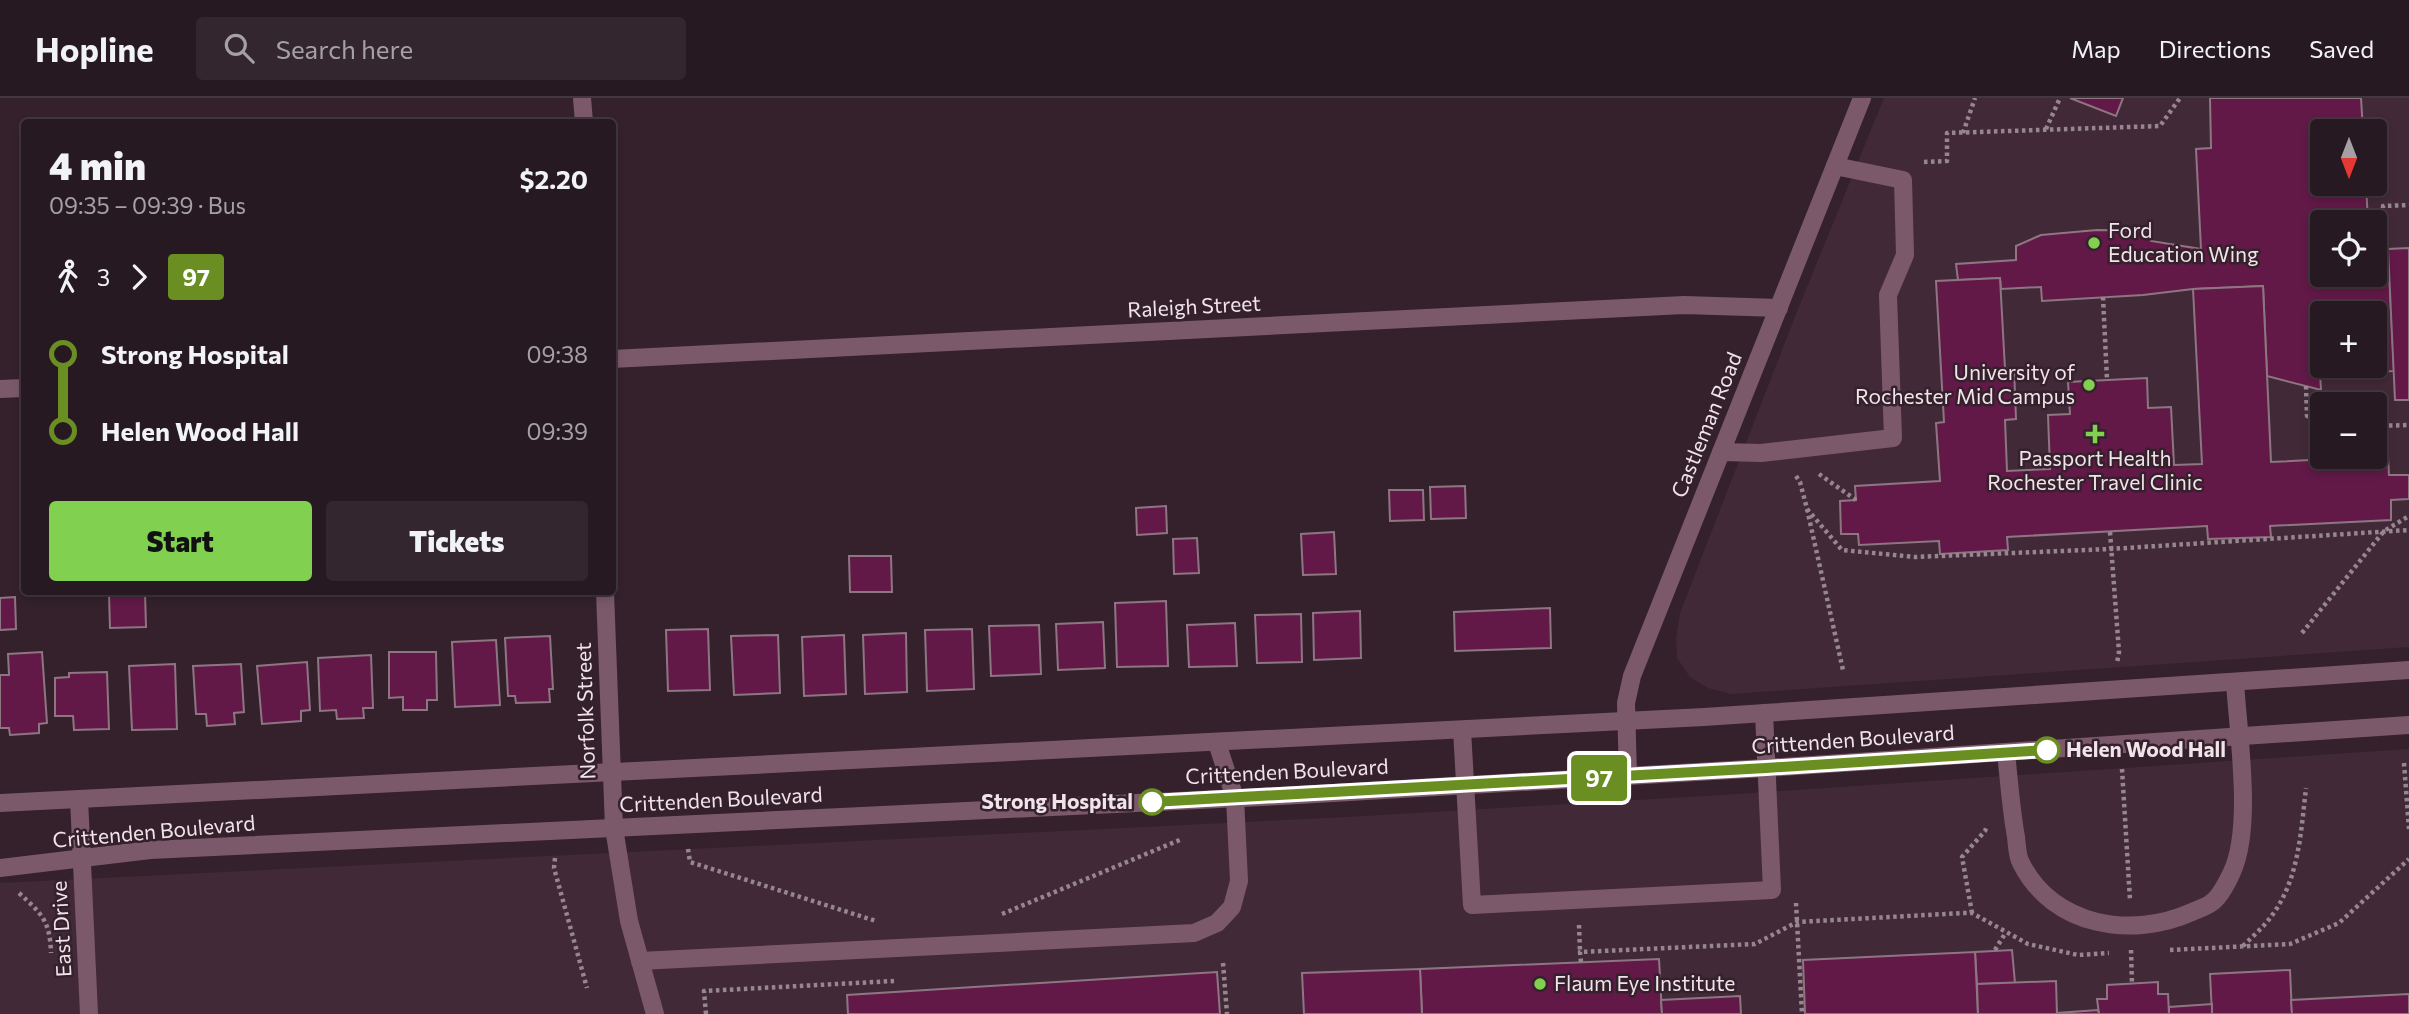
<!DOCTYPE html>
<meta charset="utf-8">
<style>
:root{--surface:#271921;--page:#33262e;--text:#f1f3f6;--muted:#a4a0a5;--line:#43383f;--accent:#81d050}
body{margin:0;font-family:Commissioner,sans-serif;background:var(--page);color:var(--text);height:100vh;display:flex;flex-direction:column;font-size:26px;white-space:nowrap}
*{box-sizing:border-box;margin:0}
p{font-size:23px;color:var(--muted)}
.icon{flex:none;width:38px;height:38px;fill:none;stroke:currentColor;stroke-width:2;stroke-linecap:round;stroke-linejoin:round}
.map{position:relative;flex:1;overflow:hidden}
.sheet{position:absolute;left:21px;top:21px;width:595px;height:476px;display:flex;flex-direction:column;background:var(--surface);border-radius:7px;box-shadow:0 4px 10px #0003,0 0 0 2px var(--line)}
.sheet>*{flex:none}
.badge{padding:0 14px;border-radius:5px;font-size:24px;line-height:46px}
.needle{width:46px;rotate:180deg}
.tools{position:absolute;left:2310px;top:21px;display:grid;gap:14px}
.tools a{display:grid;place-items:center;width:77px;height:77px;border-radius:7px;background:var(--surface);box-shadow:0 4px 10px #0003,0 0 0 2px var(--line);font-size:35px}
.map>.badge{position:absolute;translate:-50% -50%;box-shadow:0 0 0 4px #fff}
.legs{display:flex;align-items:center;gap:10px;height:77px;padding:0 28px;font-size:23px}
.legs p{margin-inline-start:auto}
.head{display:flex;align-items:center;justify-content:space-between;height:119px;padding:0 28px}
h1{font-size:38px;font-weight:800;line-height:52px}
.action{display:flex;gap:14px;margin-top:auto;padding:14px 28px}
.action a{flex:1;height:80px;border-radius:7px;background:var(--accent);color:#111;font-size:28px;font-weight:800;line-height:80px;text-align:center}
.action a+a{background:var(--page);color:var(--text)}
ul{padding:0 28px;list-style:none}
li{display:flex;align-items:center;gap:24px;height:77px;font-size:26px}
li i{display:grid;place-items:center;width:10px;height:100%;margin:0 9px;background:currentColor}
li i::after{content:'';width:18px;height:18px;margin:-9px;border:5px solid;border-radius:50%;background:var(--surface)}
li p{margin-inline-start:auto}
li:first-child i{background:linear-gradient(#0000 50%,currentColor 0)}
li:last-child i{background:linear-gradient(currentColor 50%,#0000 0)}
header{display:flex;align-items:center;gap:42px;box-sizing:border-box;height:98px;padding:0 35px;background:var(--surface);border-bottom:2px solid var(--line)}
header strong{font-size:33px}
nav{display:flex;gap:38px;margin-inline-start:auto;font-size:24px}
.search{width:490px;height:63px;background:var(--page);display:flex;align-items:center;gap:18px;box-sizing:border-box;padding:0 24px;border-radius:7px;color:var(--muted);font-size:26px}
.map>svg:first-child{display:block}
.built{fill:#422937;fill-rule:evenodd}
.building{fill:#621948;stroke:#8d7682;stroke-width:2;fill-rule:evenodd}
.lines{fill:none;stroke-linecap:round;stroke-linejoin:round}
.path{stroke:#96868f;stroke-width:4.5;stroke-dasharray:3.5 3.5;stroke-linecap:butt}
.minor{stroke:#7b596b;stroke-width:18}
.line-1-casing{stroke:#fff;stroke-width:16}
.line-1{stroke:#6b8e23;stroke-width:10}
.poi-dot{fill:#81d050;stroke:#34212c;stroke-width:2.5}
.stop-1-dot{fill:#fff;stroke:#6b8e23;stroke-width:3.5}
.labels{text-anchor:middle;stroke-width:5;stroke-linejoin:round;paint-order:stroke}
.poi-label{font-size:21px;fill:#f1e3ea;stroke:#34212c;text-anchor:start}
.street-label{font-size:21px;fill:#f1e3ea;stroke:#34212c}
.stop-label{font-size:21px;font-weight:bold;fill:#f1e3ea;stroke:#34212c;text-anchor:start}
</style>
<header>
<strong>Hopline</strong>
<div class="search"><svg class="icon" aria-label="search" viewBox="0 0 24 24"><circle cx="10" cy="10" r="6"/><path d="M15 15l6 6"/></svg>Search here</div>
<nav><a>Map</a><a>Directions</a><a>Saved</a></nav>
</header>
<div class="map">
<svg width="2409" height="916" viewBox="0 0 2409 916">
<rect width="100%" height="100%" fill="#34212c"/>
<g class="built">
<path d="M1884,0H2409V549L1731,596L1708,590L1690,579L1677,560L1676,540L1680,515L1796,216ZM2322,33H2375V86H2322ZM2322,124H2375V177H2322ZM2322,215H2375V268H2322ZM2322,306H2375V359H2322Z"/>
<path d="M2409,651V916H0V785L1347,719L1722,697Z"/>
</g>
<g class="building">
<path d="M2070,0H2123L2116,18Z"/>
<path d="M2210,0H2361L2363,33H2322V86H2366L2368,124H2322V177H2375V152L2388,151L2394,273L2320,275L2321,292L2267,278L2263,188L2193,191L2143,197L2042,203L2041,189L2001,191L2000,180L1958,182L1956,166L2016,162V148L2041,137L2097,132L2150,133L2151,143L2201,151L2196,51L2211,50ZM2322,215H2375V268H2322Z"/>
<path d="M2409,150V302H2395L2388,151Z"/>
<path d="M2000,180L2005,271L2014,270L2016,321L2005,322L2007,373L2050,371L2048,317L2070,316L2068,284L2147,280L2148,310L2171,309L2174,367L2202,366L2193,191L2263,188L2271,364L2388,358L2389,377H2409V401L2391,402V422L2270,428L2271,439L2208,441L2207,428L2007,439L2008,452L1940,456L1939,443L1859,447L1858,436H1841L1840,403L1856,402L1855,388L1940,383L1936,325L1944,324L1936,183Z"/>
<path d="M1465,388L1466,420L1431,421L1430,389Z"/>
<path d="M1389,392H1423L1424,422L1390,423Z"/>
<path d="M1166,408L1167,435L1137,437L1136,410Z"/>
<path d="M1334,434L1336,476L1303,477L1301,436Z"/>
<path d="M1197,440L1199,475L1174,476L1173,441Z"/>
<path d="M849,458H891L892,494H850Z"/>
<path d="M145,494L146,529L110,530L109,496Z"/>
<path d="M15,499L16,531L0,532V500Z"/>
<path d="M1166,503L1168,568L1117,569L1115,505Z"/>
<path d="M1550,510L1551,550L1455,553L1454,514Z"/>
<path d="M1360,513L1361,560L1314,562L1313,515Z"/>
<path d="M1301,516L1302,564L1257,565L1255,517Z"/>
<path d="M1103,524L1105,570L1058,572L1056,526Z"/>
<path d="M1235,525L1237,568L1189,569L1187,527Z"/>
<path d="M1039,527L1041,576L991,578L989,528Z"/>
<path d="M708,531L710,592L668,593L666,532Z"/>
<path d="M972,531L974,591L927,593L925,532Z"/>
<path d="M906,535L907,594L865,596L863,537Z"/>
<path d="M778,537L780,595L734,597L731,538Z"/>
<path d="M844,537L846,596L804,598L802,539Z"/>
<path d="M550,538L553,591H549L550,604L516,605L515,598H508L505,540Z"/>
<path d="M496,542L500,607L455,609L452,544Z"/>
<path d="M42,554L47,625L39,626V635L10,637L9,630H0V577H9L8,556Z"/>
<path d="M389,554H436L437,602H427V612H403V599L389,600Z"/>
<path d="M371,557L373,610H363L364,620L337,621L336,612L320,613L318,560Z"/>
<path d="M307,564L310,612L301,613V623L262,626L257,568Z"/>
<path d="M175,566L177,631L132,632L129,568Z"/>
<path d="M241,566L244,614L234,615L235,626L207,628L206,616H196L193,568Z"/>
<path d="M107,574L109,631L74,632L73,618H55V580L69,579V575Z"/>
<path d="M2012,852L2015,885L1977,886L1975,854Z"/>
<path d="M1975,854L1978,916H1805L1803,862Z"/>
<path d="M1659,861L1662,916H1422L1420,871Z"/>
<path d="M1420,871L1422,916H1304L1302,875Z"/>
<path d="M2290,872L2292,916H2212L2210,876Z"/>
<path d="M1217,874L1220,916H848L847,897Z"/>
<path d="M2056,883L2057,916H1978L1977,886Z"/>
<path d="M2158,884V896H2168L2169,916H2099L2097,901H2107V887Z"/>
<path d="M2409,896V916H2292L2291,902Z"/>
<path d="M1740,898L1741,916H1662L1661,902Z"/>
<path d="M2212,906V916H2169V909Z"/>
<path d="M2098,912L2099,916H2057V915Z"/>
</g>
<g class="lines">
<g class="path">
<path d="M2046,31L2060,0"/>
<path d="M1963,35L1975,0"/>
<path d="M1924,64L1947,63V35L2160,28L2180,0"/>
<path d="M2375,143L2385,142L2383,108L2409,107"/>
<path d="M2103,199L2107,282"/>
<path d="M2306,288L2307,318L2322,323"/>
<path d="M2375,328L2409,327"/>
<path d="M1819,376L1856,402"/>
<path d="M1796,378L1800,384L1807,411L1843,572"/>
<path d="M1807,411L1842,452L1915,459L2110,451L2409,432"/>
<path d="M2110,434L2119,554L2117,565"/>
<path d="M2302,535L2384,433L2409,418"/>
<path d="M2404,665L2409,731"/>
<path d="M2122,671L2130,802"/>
<path d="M688,751L690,764L876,823"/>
<path d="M555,760L554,770L587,890"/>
<path d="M19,795C42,816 50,823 51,855"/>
<path d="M1796,805L1802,916"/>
<path d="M1972,815L1962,759L1985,733L1987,728"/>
<path d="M1002,816L1182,741"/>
<path d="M1579,827L1580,854"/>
<path d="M2243,848C2253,838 2265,828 2273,816C2299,780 2301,733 2306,690"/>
<path d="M1995,852L2006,834"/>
<path d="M2131,852L2132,886"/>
<path d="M2170,852L2290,846L2339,825L2409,761"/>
<path d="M1581,864L1580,854L1755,846L1797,824L1964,815H1972L2028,846L2078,857L2109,855"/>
<path d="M1223,865L1227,916"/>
<path d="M706,916L704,893L894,883"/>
</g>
<g class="minor">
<path d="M582,0L584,24"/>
<path d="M612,261L1684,207L1779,210"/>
<path d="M0,291L24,290"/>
<path d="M1721,354L1761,355L1893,340L1888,197L1905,157L1903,82L1835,68"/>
<path d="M605,494L614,730L629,823L655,916"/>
<path d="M1462,632L1472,807L1772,792L1764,615"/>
<path d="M2006,654C2009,683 2011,711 2016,739C2017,747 2017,758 2021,765C2053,829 2132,841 2192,814C2198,811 2206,809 2211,805C2219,800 2228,783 2232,774C2253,729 2238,635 2235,584"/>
<path d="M1628,678L1626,605L1632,578L1862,0"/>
<path d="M79,701L89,916"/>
<path d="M0,705L1704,619L2409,572"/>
<path d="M0,770L150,752L1281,698L1766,670L2409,627"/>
<path d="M640,863L1194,835L1217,825L1232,809L1239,783L1235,700L1217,645"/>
</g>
</g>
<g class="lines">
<defs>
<path id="line-1" d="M1152,704L1766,670L2047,652"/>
</defs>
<use href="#line-1" class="line-1-casing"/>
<use href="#line-1" class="line-1"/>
</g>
<g class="poi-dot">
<circle cx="2094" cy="145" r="7"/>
<circle cx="2089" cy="287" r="7"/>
<path d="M2091.5 325.5h7v7h7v7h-7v7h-7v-7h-7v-7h7z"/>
<circle cx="1540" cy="886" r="7"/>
</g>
<g class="stop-1-dot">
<circle cx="2047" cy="652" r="12"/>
<circle cx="1152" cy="704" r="12"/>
</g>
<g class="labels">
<g class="poi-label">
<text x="2108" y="140">Ford<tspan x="2108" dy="24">Education Wing</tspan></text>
<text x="2075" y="282" text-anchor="end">University of<tspan x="2075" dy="24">Rochester Mid Campus</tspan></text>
<text x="2095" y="368" text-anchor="middle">Passport Health<tspan x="2095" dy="24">Rochester Travel Clinic</tspan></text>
<text x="1554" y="893">Flaum Eye Institute</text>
</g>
<g class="street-label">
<text transform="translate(1194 209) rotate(-3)" y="7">Raleigh Street</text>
<text transform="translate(1707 327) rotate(-68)" y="7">Castleman Road</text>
<text transform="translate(586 613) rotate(-92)" y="7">Norfolk Street</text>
<text transform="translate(1853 642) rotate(-4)" y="7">Crittenden Boulevard</text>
<text transform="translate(1287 674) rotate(-3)" y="7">Crittenden Boulevard</text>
<text transform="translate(721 702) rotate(-3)" y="7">Crittenden Boulevard</text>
<text transform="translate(154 734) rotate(-5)" y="7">Crittenden Boulevard</text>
<text transform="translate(62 831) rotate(-93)" y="7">East Drive</text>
</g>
<g class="stop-label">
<text x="2066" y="659">Helen Wood Hall</text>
<text x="1133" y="711" text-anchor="end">Strong Hospital</text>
</g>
</g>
</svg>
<div class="tools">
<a><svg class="needle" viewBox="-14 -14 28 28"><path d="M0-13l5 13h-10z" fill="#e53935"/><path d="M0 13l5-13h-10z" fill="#a4a0a5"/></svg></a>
<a><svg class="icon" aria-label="locate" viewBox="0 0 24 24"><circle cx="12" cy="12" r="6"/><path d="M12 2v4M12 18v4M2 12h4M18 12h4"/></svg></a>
<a>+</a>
<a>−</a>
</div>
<b class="badge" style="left:1599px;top:680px;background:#6b8e23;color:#fff">97</b>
<section class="sheet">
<div class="head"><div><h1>4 min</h1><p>09:35 – 09:39 · Bus</p></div><b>$2.20</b></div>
<div class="legs"><svg class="icon" aria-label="walk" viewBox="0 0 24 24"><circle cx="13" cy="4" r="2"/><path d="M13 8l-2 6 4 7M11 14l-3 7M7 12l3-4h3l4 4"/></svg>3<svg class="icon" aria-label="forward" viewBox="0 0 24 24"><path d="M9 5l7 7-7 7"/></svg><b class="badge" style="background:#6b8e23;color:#fff">97</b></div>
<ul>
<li><i style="color:#6b8e23"></i><b>Strong Hospital</b><p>09:38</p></li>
<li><i style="color:#6b8e23"></i><b>Helen Wood Hall</b><p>09:39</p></li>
</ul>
<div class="action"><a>Start</a><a>Tickets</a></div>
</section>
</div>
